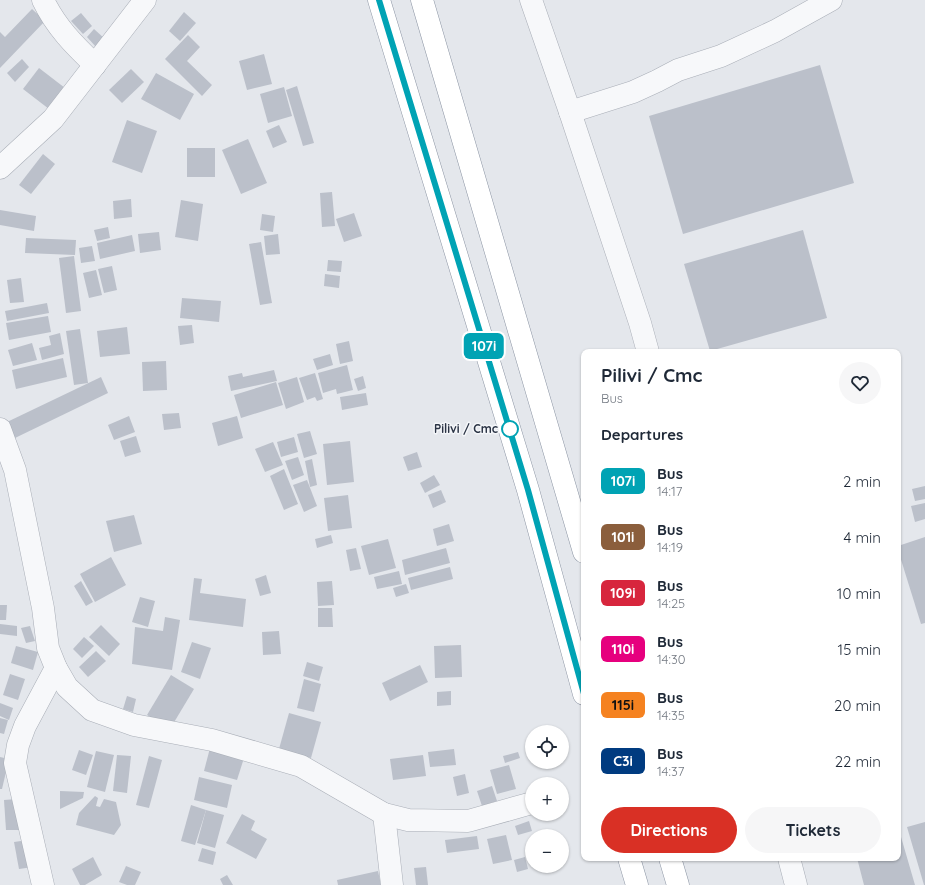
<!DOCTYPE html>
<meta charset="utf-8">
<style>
:root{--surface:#fff;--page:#f6f6f7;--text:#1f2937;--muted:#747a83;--accent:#d93025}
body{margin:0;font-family:Quicksand,sans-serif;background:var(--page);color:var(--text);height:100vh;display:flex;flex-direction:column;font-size:15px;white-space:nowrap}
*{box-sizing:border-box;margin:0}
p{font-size:13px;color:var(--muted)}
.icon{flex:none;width:22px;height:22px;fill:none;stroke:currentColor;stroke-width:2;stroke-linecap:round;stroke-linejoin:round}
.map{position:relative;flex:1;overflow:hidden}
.side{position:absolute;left:581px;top:349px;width:320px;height:512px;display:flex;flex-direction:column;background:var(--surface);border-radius:8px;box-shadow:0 1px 3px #0004}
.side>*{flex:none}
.badge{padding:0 8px;border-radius:6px;font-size:14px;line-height:26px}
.controls{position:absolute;left:525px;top:725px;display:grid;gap:8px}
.controls a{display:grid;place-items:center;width:44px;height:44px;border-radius:50%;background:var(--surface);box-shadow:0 1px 3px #0004;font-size:20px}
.map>.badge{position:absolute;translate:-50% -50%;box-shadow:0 0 0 2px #fff}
h2{padding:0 20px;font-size:15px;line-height:36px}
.round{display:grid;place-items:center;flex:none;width:42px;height:42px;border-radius:21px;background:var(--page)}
.headline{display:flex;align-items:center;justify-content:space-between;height:68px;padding:0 20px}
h1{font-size:19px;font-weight:800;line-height:30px}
.action{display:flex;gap:8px;margin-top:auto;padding:8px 20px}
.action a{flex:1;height:46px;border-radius:24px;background:var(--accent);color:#fff;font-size:16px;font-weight:800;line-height:46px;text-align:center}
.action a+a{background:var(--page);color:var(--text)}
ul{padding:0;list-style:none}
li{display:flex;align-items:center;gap:12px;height:56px;padding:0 20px}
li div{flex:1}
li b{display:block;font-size:15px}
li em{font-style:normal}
li .badge{min-width:44px;font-weight:700;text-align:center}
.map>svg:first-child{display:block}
.building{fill:#bbc0ca}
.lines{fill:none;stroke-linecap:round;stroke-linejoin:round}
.minor-casing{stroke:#a9aeb7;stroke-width:23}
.highway-casing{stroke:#8b94a3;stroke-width:23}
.minor{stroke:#f7f8fa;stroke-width:22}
.highway{stroke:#fff;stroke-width:22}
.line-casing{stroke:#fff;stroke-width:9}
.line{stroke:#00a3b4;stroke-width:6}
.stop-dot{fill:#fff;stroke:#00a3b4;stroke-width:2}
.labels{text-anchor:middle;stroke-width:3;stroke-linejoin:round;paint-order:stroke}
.stop-label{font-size:12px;font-weight:bold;fill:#2b3445;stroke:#f4f6f9;text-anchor:end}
</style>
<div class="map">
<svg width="925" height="885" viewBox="0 0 925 885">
<rect width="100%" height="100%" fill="#e4e7ec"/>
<g class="building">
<path d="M32,9L45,21L0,68V32L5,37Z"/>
<path d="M184,12L196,23L180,41L169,31Z"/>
<path d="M81,13L92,26L83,34L71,21Z"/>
<path d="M94,29L105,39L96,47L87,37Z"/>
<path d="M188,35L200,47L187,61L212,85L202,96L165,59Z"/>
<path d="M264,54L272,84L247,90L239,61Z"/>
<path d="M22,59L29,67L15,82L7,73Z"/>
<path d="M820,65L854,183L683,234L649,116Z"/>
<path d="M39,68L65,88L49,109L23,89Z"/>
<path d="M131,69L144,82L122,103L109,90Z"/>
<path d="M156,73L194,94L180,120L141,99Z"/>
<path d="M297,86L314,143L303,146L286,90Z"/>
<path d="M284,87L292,116L268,123L260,94Z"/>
<path d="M127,120L157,131L142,173L112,162Z"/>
<path d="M279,125L287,142L273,148L266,131Z"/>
<path d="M248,139L267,183L241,194L222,150Z"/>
<rect x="187" y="148" width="28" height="29"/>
<path d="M43,154L55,164L31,194L19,185Z"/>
<path d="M332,192L335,226L322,227L320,193Z"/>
<path d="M131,199L132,217L114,219L113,201Z"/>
<path d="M181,200L203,204L198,241L175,237Z"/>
<path d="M0,210L36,216L34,231L0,225Z"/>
<path d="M354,213L362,236L344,242L336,219Z"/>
<path d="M262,214L275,216L273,232L260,230Z"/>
<path d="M108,227L110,238L97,241L94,230Z"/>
<path d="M803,230L827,318L710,351L684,264Z"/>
<path d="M159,232L161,250L140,253L138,234Z"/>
<path d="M278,234L280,254L266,255L264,236Z"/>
<path d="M132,235L135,251L100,259L97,243Z"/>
<path d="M26,238L76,240L75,255L25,253Z"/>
<path d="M261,242L272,303L260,305L249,244Z"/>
<path d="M92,246L95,261L81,263L79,248Z"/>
<path d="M74,256L81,311L66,313L59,258Z"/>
<path d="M328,260L342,261L341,272L327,271Z"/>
<path d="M112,266L117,290L104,293L98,269Z"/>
<path d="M96,270L102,295L89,298L83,273Z"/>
<path d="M325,274L340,276L339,288L324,286Z"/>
<path d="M21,278L24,302L10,303L7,280Z"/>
<path d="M182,298L221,301L219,322L180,318Z"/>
<path d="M47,303L49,313L7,321L5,311Z"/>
<path d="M48,316L51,332L9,340L6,323Z"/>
<path d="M192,325L194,343L180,345L178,326Z"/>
<path d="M127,327L130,354L100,357L97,331Z"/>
<path d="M80,329L88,383L74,385L66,331Z"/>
<path d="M60,333L64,354L42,360L39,348L51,345L49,336Z"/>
<path d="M349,341L353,361L340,364L336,344Z"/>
<path d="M32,343L37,360L13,366L8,350Z"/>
<path d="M330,354L333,365L317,370L313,359Z"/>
<path d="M63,358L67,377L16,389L12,370Z"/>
<path d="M166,361L167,390L143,391L142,362Z"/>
<path d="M347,365L353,390L337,394L336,389L323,393L318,373Z"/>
<path d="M274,370L277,381L231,391L228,376L242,373L243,377Z"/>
<path d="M315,373L323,399L317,401L315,397L307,400L299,378Z"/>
<path d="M363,376L366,388L358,391L354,379Z"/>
<path d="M101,377L108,393L15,438L7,422Z"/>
<path d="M297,377L304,402L286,409L278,383Z"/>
<path d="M276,382L283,405L241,418L234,395Z"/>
<path d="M366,393L368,405L342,410L340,397Z"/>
<path d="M179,413L181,428L164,430L162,414Z"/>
<path d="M129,416L135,432L114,440L108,425Z"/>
<path d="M237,416L243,438L218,446L212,423Z"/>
<path d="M310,431L317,454L304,458L297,434Z"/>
<path d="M136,436L141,452L125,457L120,441Z"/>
<path d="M294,437L298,452L281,457L277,442Z"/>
<path d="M350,441L354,482L327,485L323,444Z"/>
<path d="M273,442L283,465L265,472L255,449Z"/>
<path d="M417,452L422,467L408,471L403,457Z"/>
<path d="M298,457L304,475L292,480L285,461Z"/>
<path d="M312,459L317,485L310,487L305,461Z"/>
<path d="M284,469L298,504L284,510L270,476Z"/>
<path d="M434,475L440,485L425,493L420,483Z"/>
<path d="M307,480L317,506L304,512L293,485Z"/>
<path d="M925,486V499L915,501L912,489Z"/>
<path d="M441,490L446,502L433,508L428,495Z"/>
<path d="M348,495L352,528L328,531L324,498Z"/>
<path d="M925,503V519L915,522L911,506Z"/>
<path d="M134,515L142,544L114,552L106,521Z"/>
<path d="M449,524L454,541L437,546L433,529Z"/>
<path d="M331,535L333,543L317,548L315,539Z"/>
<path d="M925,537V623L921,624L898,550V546Z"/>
<path d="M388,539L396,568L369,575L361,546Z"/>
<path d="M356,548L361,569L350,571L346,550Z"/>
<path d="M446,548L450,563L405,575L402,560Z"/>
<path d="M111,557L126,585L95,602L80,574Z"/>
<path d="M450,567L453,579L411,590L408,578Z"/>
<path d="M399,571L402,584L377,589L374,577Z"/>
<path d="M266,575L271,593L260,596L255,579Z"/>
<path d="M194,578L202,579L200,593L246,599L243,627L189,620Z"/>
<path d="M81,581L93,602L86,606L74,586Z"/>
<path d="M332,581L334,605L318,606L317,582Z"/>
<path d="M406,584L409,593L396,597L393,588Z"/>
<path d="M140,597L155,601L148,627L132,622Z"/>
<path d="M0,605H7L6,620H0Z"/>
<path d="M318,608H332L333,627H318Z"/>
<path d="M165,617L180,620L172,670L132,664L135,627L163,631Z"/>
<path d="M0,624L17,626V636L0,634Z"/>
<path d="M101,625L120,644L109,656L89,637Z"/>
<path d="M30,626L35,641L26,643L21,628Z"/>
<path d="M279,631L281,654L263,655L262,632Z"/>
<path d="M84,637L94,646L82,658L73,649Z"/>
<path d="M192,642L211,648L200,679L181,672Z"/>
<path d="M461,645L462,677L435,678L434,646Z"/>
<path d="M16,646L38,652L33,670L11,663Z"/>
<path d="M96,651L106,661L88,677L79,667Z"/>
<path d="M307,662L323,667L319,681L303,676Z"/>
<path d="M420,665L428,682L390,701L382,683Z"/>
<path d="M10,674L25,679L18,700L3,695Z"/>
<path d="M171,675L194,689L170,729L147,715Z"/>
<path d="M304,679L321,684L314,712L297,708Z"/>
<path d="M451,691V705L437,706V692Z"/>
<path d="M127,696L136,699L133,712L123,709Z"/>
<path d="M0,703L13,708L9,720L0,716Z"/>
<path d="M289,713L321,722L311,758L279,749Z"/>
<path d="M0,718L8,720L4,734L0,733Z"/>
<path d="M210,748L244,758L237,780L204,771Z"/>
<path d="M454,749L456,765L430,767L428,752Z"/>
<path d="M79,750L93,755L86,775L72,770Z"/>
<path d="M96,751L114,755L105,792L87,787Z"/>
<path d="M518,752L520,758L505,763L503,756Z"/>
<path d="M117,755L131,756L127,793L113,791Z"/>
<path d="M423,755L426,776L393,780L390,759Z"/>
<path d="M149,756L162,760L149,808L136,805Z"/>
<path d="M0,757L9,759L2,789H0Z"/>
<path d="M509,765L516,789L497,794L490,770Z"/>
<path d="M465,774L469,793L457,796L453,777Z"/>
<path d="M199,777L232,785L227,808L194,800Z"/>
<path d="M492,786L497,801L482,806L477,791Z"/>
<path d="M60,791L84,792L83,798L60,809Z"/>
<path d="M95,796L98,798L96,806L100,807L104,799L116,802L121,825L114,835L76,825L79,813Z"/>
<path d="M17,799L19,830H6L4,800Z"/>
<path d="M191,805L206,810L195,845L181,841Z"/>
<path d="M206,810L224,815L215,848L197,843Z"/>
<path d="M242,814L255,821L251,830L267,839L256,859L226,843Z"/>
<path d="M529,821L532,831L518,835L515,826Z"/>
<path d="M925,822V885H924L907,827Z"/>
<path d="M898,830H899L915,885H864L857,858H898Z"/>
<path d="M506,835L512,860L493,864L487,839Z"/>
<path d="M477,836L479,849L447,853L445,840Z"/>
<path d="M28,840L33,867L19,869L14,842Z"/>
<path d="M202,848L216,852L213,865L198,861Z"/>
<path d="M93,857L102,875L85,885H80L72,869Z"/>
<path d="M525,857L528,869L517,872L514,860Z"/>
<path d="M126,866L141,872L135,885H127L119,882Z"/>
<path d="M426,867L428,885H416L414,868Z"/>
<path d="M378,871L381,885H338L337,880Z"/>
<path d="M227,875L233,885H223L220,879Z"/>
</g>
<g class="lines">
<defs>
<g id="minor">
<path d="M43,0C56,27 74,45 95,65"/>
<path d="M531,0L570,112L640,323L648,352"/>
<path d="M570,112L633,92L657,81L678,70L721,56L775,31L831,0"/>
<path d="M0,168L53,119L145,0"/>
<path d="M0,429L15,470L43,608L48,648L56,668L67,687L92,710L134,725L212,740L301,766L384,814L408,820L468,821L532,803"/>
<path d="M384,814L392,885"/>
<path d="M789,858L796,885"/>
<path d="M43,885L15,763L18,745L25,726L56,668"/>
</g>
<g id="highway">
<path d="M379,0L528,490L584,694"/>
<path d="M422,0L584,552"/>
<path d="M629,858L637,885"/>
<path d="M670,858L678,885"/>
</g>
</defs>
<use href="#minor" class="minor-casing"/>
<use href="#highway" class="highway-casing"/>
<use href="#minor" class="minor"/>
<use href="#highway" class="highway"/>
</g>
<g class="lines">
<defs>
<path id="line" d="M379,0L528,490L584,694"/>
</defs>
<use href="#line" class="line-casing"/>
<use href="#line" class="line"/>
</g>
<circle class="stop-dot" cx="510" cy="429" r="8"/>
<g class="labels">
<g class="stop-label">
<text x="498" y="433">Pilivi / Cmc</text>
</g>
</g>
</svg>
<div class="controls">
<a><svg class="icon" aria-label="locate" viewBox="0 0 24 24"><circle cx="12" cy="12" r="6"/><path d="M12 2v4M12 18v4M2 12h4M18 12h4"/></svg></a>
<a>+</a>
<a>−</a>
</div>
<b class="badge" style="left:484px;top:346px;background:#00a3b4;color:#fff">107i</b>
<section class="side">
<div class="headline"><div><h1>Pilivi / Cmc</h1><p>Bus</p></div><a class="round"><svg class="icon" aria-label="heart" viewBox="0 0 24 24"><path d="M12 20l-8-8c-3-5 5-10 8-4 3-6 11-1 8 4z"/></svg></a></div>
<h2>Departures</h2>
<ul>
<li><span class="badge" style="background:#00a3b4;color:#fff">107i</span><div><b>Bus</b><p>14:17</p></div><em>2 min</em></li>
<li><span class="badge" style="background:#8b5e3c;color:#fff">101i</span><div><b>Bus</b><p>14:19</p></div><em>4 min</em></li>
<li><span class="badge" style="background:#d7263d;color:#fff">109i</span><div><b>Bus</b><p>14:25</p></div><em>10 min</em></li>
<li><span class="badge" style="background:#e6007e;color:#fff">110i</span><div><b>Bus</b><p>14:30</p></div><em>15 min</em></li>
<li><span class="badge" style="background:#f58220;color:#111">115i</span><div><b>Bus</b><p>14:35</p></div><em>20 min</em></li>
<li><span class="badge" style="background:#003b80;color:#fff">C3i</span><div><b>Bus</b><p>14:37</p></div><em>22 min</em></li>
</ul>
<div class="action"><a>Directions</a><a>Tickets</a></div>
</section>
</div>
